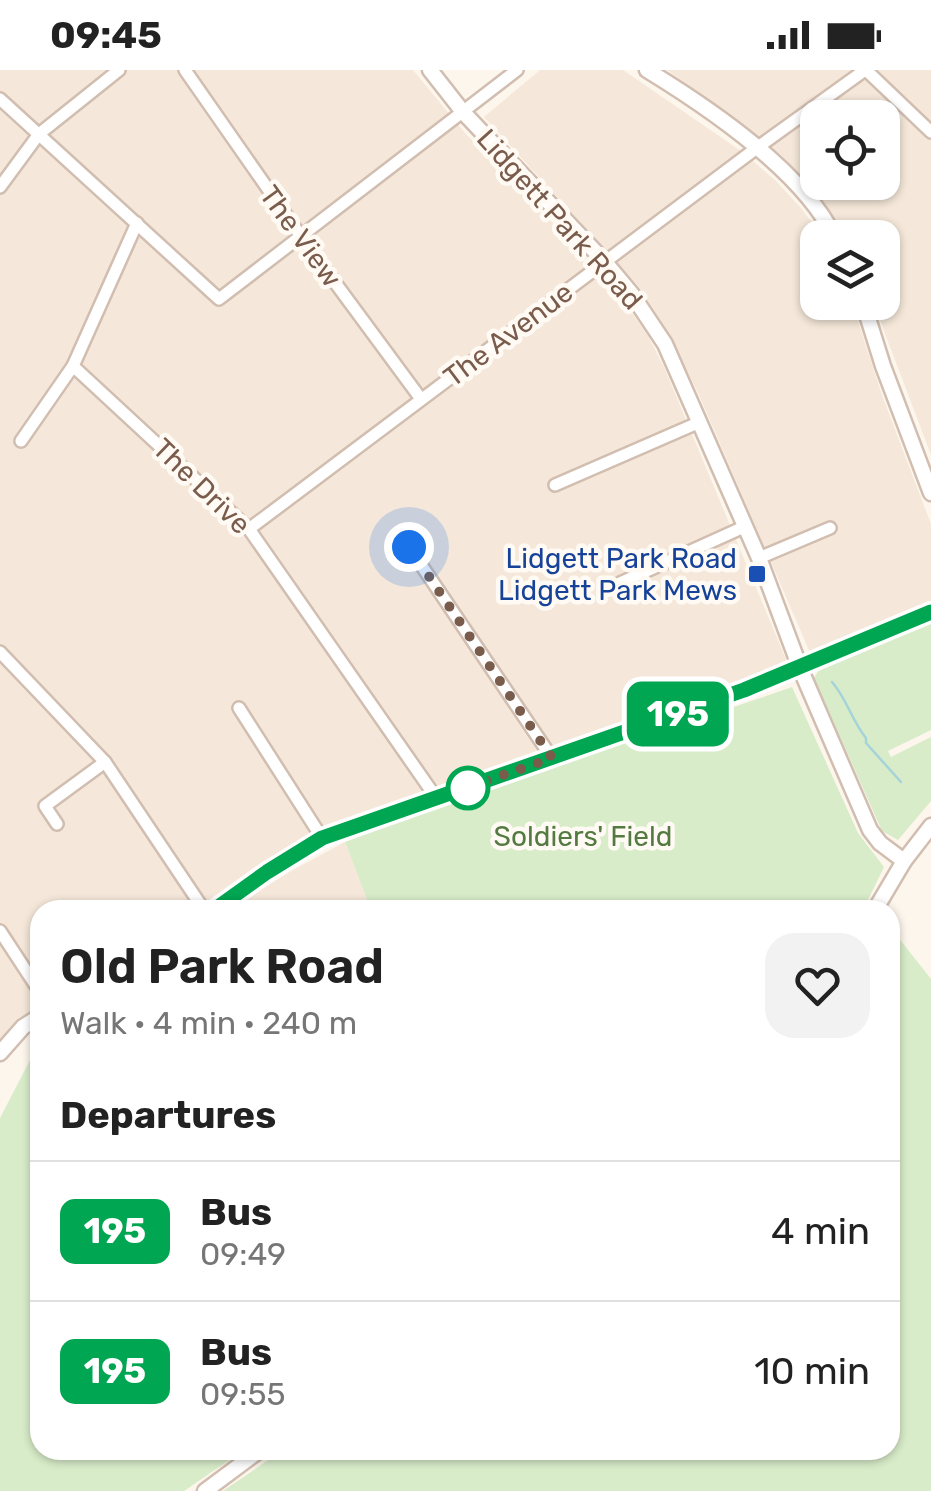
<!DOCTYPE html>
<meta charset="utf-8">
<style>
:root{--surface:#fff;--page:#f2f2f2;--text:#222;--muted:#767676;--line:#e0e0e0}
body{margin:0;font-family:Rubik,sans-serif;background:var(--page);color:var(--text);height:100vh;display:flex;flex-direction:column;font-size:38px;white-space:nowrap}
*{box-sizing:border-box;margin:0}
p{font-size:32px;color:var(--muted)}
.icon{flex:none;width:55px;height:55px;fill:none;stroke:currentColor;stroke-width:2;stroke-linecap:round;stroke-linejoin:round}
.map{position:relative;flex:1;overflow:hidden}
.panel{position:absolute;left:30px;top:830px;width:870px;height:560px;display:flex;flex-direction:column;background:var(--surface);border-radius:30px;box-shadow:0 2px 8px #0004}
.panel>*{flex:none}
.badge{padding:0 20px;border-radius:15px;font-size:35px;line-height:65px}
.tools{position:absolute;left:800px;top:30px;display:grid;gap:20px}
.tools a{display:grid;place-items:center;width:100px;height:100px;border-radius:20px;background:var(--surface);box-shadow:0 2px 8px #0004;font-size:50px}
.you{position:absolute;width:50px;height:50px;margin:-25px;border:8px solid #fff;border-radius:50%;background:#1a73e8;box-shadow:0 0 0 15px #1a73e833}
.map>.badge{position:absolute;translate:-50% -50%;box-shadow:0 0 0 5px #fff}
h2{padding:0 30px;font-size:38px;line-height:90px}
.round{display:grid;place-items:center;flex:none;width:105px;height:105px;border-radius:30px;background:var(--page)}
.headline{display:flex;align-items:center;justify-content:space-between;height:170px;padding:0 30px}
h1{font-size:48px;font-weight:600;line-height:75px}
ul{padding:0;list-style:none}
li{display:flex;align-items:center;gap:30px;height:140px;padding:0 30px;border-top:2px solid var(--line)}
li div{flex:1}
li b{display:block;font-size:38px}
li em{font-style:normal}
li .badge{min-width:110px;font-weight:700;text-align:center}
.status{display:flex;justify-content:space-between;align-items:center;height:70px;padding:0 50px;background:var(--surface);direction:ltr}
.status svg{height:28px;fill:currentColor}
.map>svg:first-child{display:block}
.residential{fill:#f5e8da;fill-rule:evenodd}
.green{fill:#d8ecc9}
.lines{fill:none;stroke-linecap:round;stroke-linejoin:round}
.stream{stroke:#a5d3da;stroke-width:2.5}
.minor-casing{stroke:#d1beb0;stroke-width:16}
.tertiary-casing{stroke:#d1beb0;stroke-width:19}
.minor{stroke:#fff;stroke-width:11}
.tertiary{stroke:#fff;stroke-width:14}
.line-casing{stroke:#fff;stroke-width:22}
.line{stroke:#00a651;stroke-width:15}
.walk{stroke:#7a5c4d;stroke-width:10;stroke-dasharray:0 18}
.transit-dot{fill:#1a4fb4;stroke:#fffaf3;stroke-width:4}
.stop-dot{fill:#fff;stroke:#00a651;stroke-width:5}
.labels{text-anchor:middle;stroke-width:9;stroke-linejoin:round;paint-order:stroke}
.street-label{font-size:28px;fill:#7a5c4d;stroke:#fffaf3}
.transit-label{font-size:28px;fill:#164399;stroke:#fffaf3;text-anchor:end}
.park-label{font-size:28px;fill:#537a41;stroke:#fffaf3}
</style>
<div class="status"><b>09:45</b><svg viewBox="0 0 49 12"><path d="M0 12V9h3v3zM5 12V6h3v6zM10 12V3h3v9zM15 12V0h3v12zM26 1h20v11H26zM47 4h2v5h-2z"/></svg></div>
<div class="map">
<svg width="931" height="1421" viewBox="0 0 931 1421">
<rect width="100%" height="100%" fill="#fdf6ec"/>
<g class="residential">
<path d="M0,0H413L465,63L582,183L618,223L648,266L664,297L788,594L338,755L314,765L198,840H40V939L14,955L0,969Z"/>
<path d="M540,0H623L741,81L775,110L802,139L822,167L818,168V232L852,233L882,325L931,454V534L811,585L699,325L665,257L638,216L484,47Z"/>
<path d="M667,0H931V385L884,261L875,233L882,232V168L847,167L814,119L779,83L747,57ZM818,48H882V112H818Z"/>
<path d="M345,772L371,840H229L291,801Z"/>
</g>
<g class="green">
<path d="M931,551V660L888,681L891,687L931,667V731L898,770L882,761L814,608L819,600Z"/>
<path d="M792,617L858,763L884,797L863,840H371L345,772C491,714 644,669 792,617Z"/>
<path d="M890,857L931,909V1421H223L283,1380H890Z"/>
<path d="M40,971V1380H244L184,1421H0V1048Z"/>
</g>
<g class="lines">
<path class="stream" d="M832,612C847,629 852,651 866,668V673L901,712"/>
<defs>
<g id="minor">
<path d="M185,0L300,165L421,329"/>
<path d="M866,0L931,62"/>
<path d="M0,29L219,229L517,0"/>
<path d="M0,117L39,64L119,0"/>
<path d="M137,153L73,296L249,459L437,729"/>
<path d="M21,371L73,296"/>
<path d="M555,415L700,352"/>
<path d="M249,459L758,77L865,0"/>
<path d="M409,477L552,688"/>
<path d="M759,488L830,458"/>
<path d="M620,513L746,456"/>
<path d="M0,582L105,692L204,840"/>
<path d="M239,638L322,768"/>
<path d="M57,754L45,736L105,692"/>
<path d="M0,861L40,922"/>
</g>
<g id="tertiary">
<path d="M430,0L463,42L605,192L631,223L665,274L759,488L800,598L870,760L880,773L904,791"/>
<path d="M647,0C709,38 803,101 835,168"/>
<path d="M863,232L883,296L931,423"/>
<path d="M214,840L267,802L322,768L744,621L931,542"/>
<path d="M875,840L904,791L931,756"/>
<path d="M0,983L23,957L40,946"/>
<path d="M205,1421L260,1380"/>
</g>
</defs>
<use href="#minor" class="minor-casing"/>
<use href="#tertiary" class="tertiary-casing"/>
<use href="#minor" class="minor"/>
<use href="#tertiary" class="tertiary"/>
</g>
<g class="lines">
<defs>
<path id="line" d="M214,840L267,802L322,768L744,620L931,542"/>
</defs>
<use href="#line" class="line-casing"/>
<use href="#line" class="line"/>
<path class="walk" d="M409,477L552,688L466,718H468"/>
</g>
<rect class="transit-dot" x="747" y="494" width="20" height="20" rx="5"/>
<circle class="stop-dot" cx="468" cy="718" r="20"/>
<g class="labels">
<g class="street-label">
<text transform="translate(560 149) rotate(48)" y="10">Lidgett Park Road</text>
<text transform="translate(301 166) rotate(54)" y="10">The View</text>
<text transform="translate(508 264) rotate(-37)" y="10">The Avenue</text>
<text transform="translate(202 416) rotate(44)" y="10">The Drive</text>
</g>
<g class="transit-label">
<text x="737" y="498">Lidgett Park Road<tspan x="737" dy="32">Lidgett Park Mews</tspan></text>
</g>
<g class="park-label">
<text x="583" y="776">Soldiers' Field</text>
</g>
</g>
</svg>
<div class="tools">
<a><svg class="icon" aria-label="locate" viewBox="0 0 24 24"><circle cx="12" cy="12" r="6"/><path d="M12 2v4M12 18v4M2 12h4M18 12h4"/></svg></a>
<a><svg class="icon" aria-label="layers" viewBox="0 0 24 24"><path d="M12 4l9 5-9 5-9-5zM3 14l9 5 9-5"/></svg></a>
</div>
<div class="you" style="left:409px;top:477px"></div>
<b class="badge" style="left:678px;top:644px;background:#00a651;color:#fff">195</b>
<section class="panel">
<div class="headline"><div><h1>Old Park Road</h1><p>Walk · 4 min · 240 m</p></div><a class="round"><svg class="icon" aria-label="heart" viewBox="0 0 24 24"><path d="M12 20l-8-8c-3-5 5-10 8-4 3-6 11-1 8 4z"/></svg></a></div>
<h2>Departures</h2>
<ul>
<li><span class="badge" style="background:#00a651;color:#fff">195</span><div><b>Bus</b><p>09:49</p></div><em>4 min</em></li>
<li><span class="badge" style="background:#00a651;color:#fff">195</span><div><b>Bus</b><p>09:55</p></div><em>10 min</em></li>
</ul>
</section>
</div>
